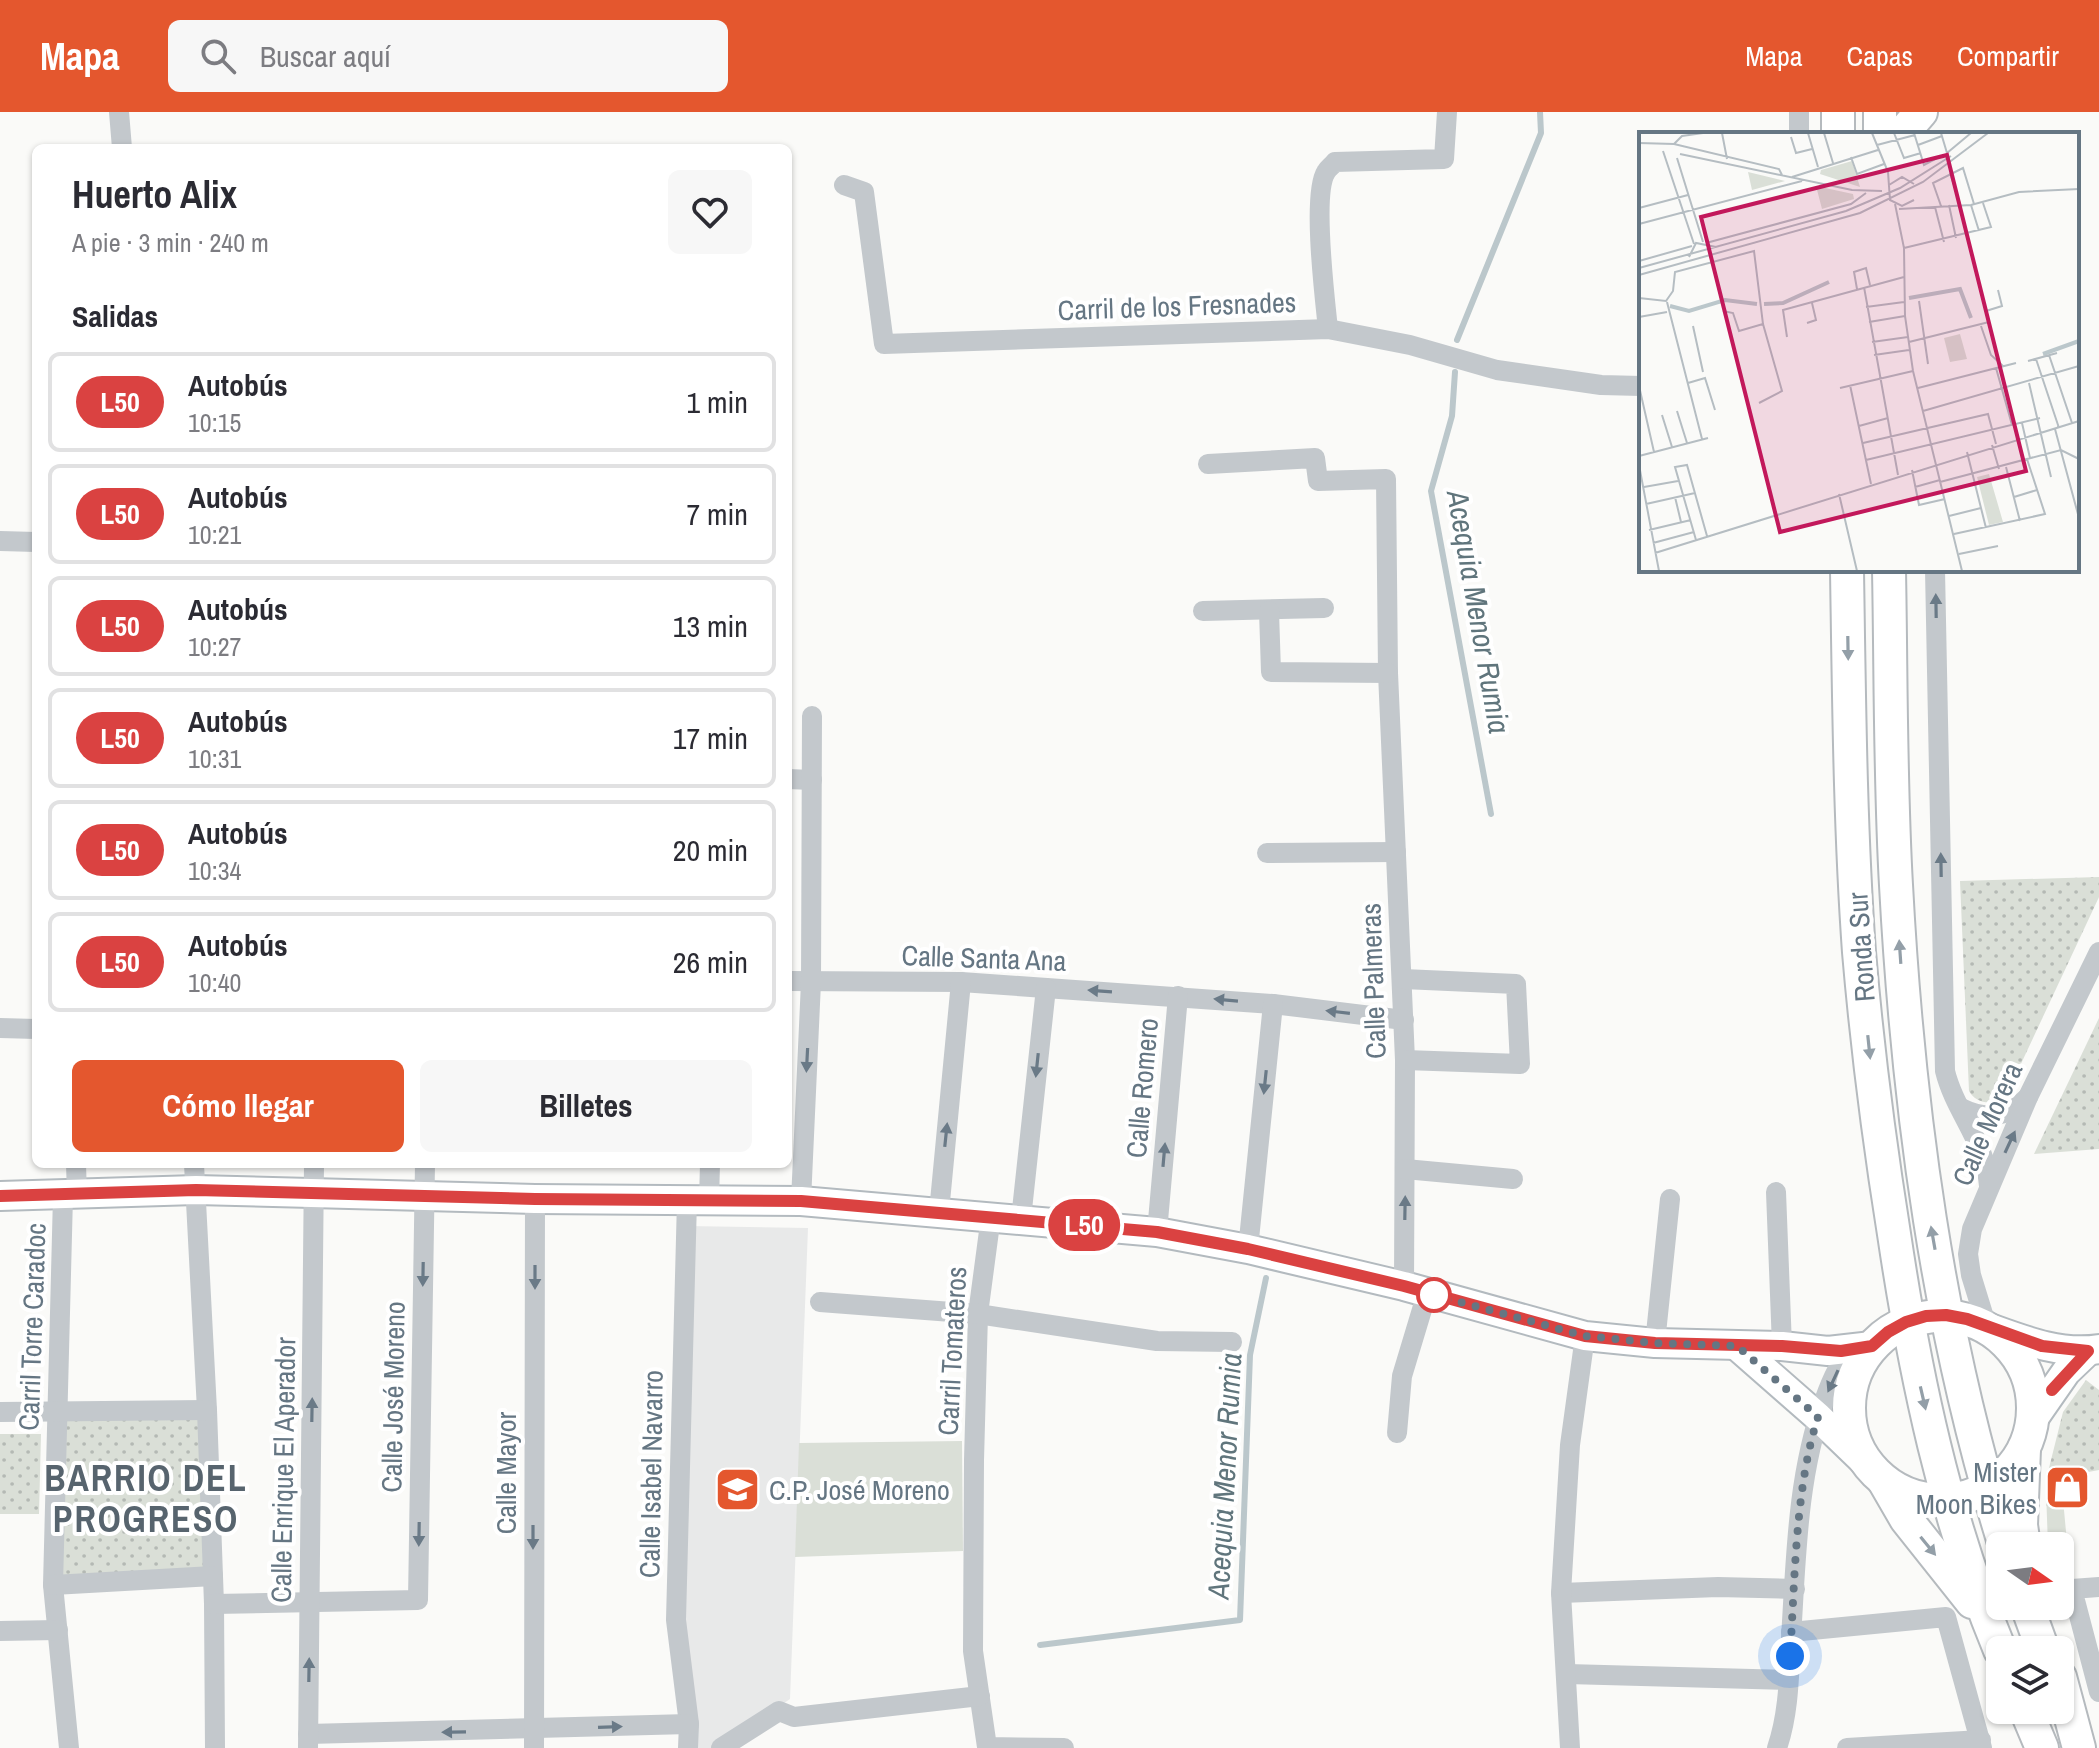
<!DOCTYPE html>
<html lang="es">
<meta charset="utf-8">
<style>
:root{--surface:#fff;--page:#f7f7f7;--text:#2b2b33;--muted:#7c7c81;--line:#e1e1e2;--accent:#e4572e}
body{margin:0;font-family:"Archivo Narrow",sans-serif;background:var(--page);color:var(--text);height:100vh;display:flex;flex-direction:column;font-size:30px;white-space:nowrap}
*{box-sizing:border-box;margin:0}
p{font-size:26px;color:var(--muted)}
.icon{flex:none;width:44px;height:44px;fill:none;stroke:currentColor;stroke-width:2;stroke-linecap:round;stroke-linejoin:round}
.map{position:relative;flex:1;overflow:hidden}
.details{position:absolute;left:32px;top:32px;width:760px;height:1024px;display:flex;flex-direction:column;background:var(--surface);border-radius:12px;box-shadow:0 2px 6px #0004}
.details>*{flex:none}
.badge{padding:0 16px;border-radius:26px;font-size:28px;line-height:52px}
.needle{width:52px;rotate:104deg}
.buttons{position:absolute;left:1986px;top:1420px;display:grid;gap:16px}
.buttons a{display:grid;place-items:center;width:88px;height:88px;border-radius:12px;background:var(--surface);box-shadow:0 2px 6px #0004;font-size:40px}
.you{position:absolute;width:40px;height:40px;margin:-20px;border:6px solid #fff;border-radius:50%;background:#1a73e8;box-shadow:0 0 0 12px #1a73e833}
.map>.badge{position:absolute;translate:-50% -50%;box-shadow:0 0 0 4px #fff}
h2{padding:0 40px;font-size:30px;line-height:72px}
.round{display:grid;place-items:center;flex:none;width:84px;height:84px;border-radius:12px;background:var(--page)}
.headline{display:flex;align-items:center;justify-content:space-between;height:136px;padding:0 40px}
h1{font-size:38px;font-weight:700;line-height:60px}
.action{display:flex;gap:16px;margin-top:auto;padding:16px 40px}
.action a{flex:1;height:92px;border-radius:12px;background:var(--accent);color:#fff;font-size:32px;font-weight:700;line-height:92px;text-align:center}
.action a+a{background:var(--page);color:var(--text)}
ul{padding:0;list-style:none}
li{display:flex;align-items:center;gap:24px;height:100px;margin:0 16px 12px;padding:0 24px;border:4px solid var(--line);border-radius:12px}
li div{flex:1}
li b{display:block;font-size:30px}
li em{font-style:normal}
li .badge{min-width:88px;font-weight:700;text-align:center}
header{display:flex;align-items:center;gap:48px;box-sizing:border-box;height:112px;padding:0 40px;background:var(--accent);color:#fff}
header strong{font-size:38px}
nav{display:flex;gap:44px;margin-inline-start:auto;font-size:28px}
.search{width:560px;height:72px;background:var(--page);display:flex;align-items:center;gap:20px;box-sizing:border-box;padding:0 28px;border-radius:12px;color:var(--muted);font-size:30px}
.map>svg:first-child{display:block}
.built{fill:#e8e9e9}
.grass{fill:url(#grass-tufts)}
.park{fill:url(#park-dots)}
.pitch{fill:#dadfd7}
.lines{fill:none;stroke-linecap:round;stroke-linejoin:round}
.stream{stroke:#bbc7cb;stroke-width:6}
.secondary-casing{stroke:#b3babf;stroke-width:32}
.primary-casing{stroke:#b5babe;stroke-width:36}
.street{stroke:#c3c8cc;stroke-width:20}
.secondary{stroke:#fff;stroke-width:28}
.primary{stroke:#fff;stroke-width:32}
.oneway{fill:#6a7a87}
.oneway2{fill:#939fa8}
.line-casing{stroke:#fff;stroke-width:18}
.line{stroke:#da4241;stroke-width:12}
.walk{stroke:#657683;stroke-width:8;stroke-dasharray:0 14.4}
.stop-dot{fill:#fff;stroke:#da4241;stroke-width:4}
.labels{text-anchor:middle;stroke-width:8;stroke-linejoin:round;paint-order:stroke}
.street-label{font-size:28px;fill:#657683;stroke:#fff}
.poi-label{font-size:28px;fill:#657683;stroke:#fff;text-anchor:end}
.water-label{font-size:30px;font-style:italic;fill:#60757c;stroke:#fff}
.district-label{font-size:36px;font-weight:bold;letter-spacing:2px;fill:#57646e;stroke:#fff}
.inset-river{fill:none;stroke:#bbc7cb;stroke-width:4}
.inset-road{fill:none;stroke:#b5bdc2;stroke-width:2}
.view{fill:#c2185b;fill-opacity:0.15;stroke:#c2185b;stroke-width:4}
.inset-edge{fill:none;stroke:#657683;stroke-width:4}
</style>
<header>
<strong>Mapa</strong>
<div class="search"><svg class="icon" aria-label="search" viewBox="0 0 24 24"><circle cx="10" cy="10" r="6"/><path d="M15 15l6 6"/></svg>Buscar aquí</div>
<nav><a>Mapa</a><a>Capas</a><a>Compartir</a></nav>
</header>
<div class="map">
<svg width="2099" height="1636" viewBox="0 0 2099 1636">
<defs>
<pattern id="grass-tufts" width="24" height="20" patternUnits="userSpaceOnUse" patternTransform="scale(2)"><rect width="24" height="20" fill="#dadfd7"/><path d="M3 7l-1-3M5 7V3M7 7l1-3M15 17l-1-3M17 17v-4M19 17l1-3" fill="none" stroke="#b4b9b4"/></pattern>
<pattern id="park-dots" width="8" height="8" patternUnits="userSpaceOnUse" patternTransform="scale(2)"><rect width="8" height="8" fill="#dadfd7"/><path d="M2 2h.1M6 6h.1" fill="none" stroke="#b4b9b4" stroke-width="1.8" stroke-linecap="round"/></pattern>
</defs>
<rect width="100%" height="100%" fill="#fafaf8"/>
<path class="built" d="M686,1114L808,1116L790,1587L719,1636H688L676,1508Z"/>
<path class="grass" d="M2062,1377L2070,1462L2060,1465V1434H2048L2046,1379Z"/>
<g class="park">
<path d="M2099,765V785L2005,986C1992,993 1976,992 1969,979L1960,769Z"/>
<path d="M2099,906V1037L2034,1042Z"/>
<path d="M2086,1268L2099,1278V1358L2046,1368L2063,1300Z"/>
<path d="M207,1298L213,1464L53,1473L57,1300Z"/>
<path d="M0,1322H41L39,1402H0Z"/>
</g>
<path class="pitch" d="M962,1329L963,1439L795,1445L799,1331Z"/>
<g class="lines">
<g class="stream">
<path d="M1457,228L1541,21L1540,0"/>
<path d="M1455,260L1452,304L1431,379L1491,702"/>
<path d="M1040,1533L1240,1508L1250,1243L1266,1166"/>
</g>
<defs>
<g id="secondary">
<path d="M0,1084L196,1078L535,1087L801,1089L1157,1120L1248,1137L1404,1174L1585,1224L1655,1231L1782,1234L1828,1239L1872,1234"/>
<path d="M1987,1215C2023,1228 2060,1243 2099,1237"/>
<path d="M1737,1234L1818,1305L1871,1356"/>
<path d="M2034,1306L2066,1260L2088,1239"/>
</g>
<g id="primary">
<path d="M1838,0V22"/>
<path d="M1880,0V22"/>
<path d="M1902,22L1921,0"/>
<path d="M1847,458C1849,585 1850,713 1859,840C1867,934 1879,1028 1894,1122C1915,1263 1945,1406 2000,1538"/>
<path d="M1889,458C1891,563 1890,668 1896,773C1908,997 1938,1220 2005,1434"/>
<circle cx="1941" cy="1296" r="92"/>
<path d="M1884,1369L1906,1407L1972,1490"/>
<path d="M2024,1434L2021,1413L2024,1337"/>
<path d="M2027,1494L2043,1538"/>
<path d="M2060,1565L2079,1636"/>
<path d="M2026,1598L2042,1636"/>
</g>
</defs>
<use href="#secondary" class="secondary-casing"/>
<use href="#primary" class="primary-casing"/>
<g class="street">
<path d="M119,0L122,36"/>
<path d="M1799,0V22"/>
<path d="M844,73L864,80L884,232L1328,217L1410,233L1497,258L1601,273L1641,274"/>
<path d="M1328,217C1325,188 1312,82 1326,60C1328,56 1332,54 1335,50L1444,47L1447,0"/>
<path d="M1208,352L1315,346L1318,369L1386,367L1388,561L1405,948L1404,1174"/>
<path d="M0,429L36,430"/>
<path d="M1935,458L1945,959C1955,1000 1986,1030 1989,1074"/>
<path d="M1203,499L1324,496"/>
<path d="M1269,499L1271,560L1388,561"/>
<path d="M788,667L812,668"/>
<path d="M1267,741L1396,740"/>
<path d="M1403,867L1516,872L1520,952L1405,948"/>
<path d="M788,869L961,870L1273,892L1404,908"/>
<path d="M0,916L36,917"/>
<path d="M1961,996C1987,1009 2008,1005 2028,985"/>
<path d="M76,1052L77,1083"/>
<path d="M194,1052L207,1298L214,1492L215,1636"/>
<path d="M1405,1057L1513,1067"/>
<path d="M1776,1080L1782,1234"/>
<path d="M63,1084L53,1473L69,1636"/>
<path d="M687,1088L676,1508L689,1612L688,1636"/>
<path d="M709,1088L710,1052"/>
<path d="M801,1089L811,870L812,604"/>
<path d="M939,1100L961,870"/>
<path d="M991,1104L978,1202L974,1348L973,1539L987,1635L1064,1636"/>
<path d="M1021,1107L1046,876"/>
<path d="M1157,1120L1178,884"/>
<path d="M1248,1137L1273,892"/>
<path d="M820,1190L978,1202L1157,1229L1232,1230"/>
<path d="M1987,1215L1971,1163L1968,1142L1972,1117L2028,985L2099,840"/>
<path d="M1655,1231L1670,1087"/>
<path d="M0,1300L207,1298"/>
<path d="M1397,1321L1402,1264L1427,1181"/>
<path d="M53,1473L213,1464"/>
<path d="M1561,1481L1718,1475L1795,1477"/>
<path d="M214,1492L418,1488L425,1052"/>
<path d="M0,1519L58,1518"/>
<path d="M1791,1520L1946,1505L1982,1636"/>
<path d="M1567,1562L1788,1568"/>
<path d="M2099,1580L2072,1477L2099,1475"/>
<path d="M308,1622L689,1612"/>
<path d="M308,1636L314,1052"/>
<path d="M534,1636L535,1087"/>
<path d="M721,1636L779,1599L794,1605L980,1584"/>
<path d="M1570,1636L1561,1481L1570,1333L1585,1224"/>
<path d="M1777,1636C1789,1601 1789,1563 1791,1526C1796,1448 1797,1364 1824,1289C1831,1270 1838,1250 1855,1238"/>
<path d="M1847,1636L1981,1628"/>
</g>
<use href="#secondary" class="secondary"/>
<use href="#primary" class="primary"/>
</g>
<defs><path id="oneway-solid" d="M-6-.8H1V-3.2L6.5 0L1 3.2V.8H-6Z" transform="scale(2)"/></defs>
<g class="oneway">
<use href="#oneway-solid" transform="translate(1936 494) rotate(-91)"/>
<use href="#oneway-solid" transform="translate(1941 753) rotate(-91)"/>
<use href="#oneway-solid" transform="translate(1100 879) rotate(-176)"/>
<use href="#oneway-solid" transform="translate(1226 888) rotate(-175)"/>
<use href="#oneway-solid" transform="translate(1338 900) rotate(-173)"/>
<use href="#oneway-solid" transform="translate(807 948) rotate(93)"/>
<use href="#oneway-solid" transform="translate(1037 953) rotate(96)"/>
<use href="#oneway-solid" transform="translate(1265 970) rotate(96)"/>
<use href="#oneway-solid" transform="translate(946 1023) rotate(-84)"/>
<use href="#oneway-solid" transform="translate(2010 1030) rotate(-65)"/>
<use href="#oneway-solid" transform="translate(1164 1043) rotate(-85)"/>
<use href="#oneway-solid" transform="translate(1405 1096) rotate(-89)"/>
<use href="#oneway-solid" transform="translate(423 1162) rotate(91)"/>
<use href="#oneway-solid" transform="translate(535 1165) rotate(90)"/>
<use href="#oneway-solid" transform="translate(1833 1269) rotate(115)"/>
<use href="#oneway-solid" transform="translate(312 1298) rotate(-89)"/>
<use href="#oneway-solid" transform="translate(419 1422) rotate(91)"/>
<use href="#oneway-solid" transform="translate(533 1425) rotate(90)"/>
<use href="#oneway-solid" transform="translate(309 1558) rotate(-89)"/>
<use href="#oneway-solid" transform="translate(610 1615) rotate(-2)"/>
<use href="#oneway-solid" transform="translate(454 1620) rotate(179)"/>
</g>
<g class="oneway2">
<use href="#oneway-solid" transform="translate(1848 536) rotate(89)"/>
<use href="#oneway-solid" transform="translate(1900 840) rotate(-94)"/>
<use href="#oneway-solid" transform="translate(1869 935) rotate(84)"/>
<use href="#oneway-solid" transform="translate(1933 1126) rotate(-100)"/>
<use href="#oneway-solid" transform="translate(1923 1286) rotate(77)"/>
<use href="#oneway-solid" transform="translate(1928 1434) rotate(51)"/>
</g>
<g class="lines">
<defs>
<path id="line" d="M0,1084L196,1078L535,1087L801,1089L1157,1120L1248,1137L1404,1174L1585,1224L1655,1231L1782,1234L1841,1239L1872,1234L1888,1220L1906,1210L1926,1204L1946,1203L1967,1207L2042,1234L2088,1239L2052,1278"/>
</defs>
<use href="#line" class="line-casing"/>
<use href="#line" class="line"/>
<path class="walk" d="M1434,1183L1427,1181L1585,1224L1655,1231L1737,1234L1818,1305C1795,1376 1795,1469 1790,1544"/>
</g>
<defs>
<symbol id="shop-square" viewBox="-11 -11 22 22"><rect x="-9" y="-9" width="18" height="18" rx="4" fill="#e4572e" stroke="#fff"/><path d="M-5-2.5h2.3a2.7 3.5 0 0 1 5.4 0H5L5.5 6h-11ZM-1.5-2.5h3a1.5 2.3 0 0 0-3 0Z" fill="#fff"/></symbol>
<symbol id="school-square" viewBox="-11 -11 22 22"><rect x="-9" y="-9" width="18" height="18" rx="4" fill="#e4572e" stroke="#fff"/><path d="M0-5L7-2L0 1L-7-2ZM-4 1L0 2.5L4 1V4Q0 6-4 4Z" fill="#fff"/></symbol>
</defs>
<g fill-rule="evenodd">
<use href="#shop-square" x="2042" y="1350" width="51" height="51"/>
<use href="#school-square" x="712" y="1352" width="51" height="51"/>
</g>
<circle class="stop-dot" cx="1434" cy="1183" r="16"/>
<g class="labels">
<g class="street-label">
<text transform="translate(1177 194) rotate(-2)" y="10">Carril de los Fresnades</text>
<text transform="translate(1861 835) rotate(-94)" y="10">Ronda Sur</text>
<text transform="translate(984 846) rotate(2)" y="10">Calle Santa Ana</text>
<text transform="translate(1373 869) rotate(-92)" y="10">Calle Palmeras</text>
<text transform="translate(1142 976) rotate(-85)" y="10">Calle Romero</text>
<text transform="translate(1987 1012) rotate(-66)" y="10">Calle Morera</text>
<text transform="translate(32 1215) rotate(-88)" y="10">Carril Torre Caradoc</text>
<text transform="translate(952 1239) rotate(-87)" y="10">Carril Tomateros</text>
<text transform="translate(393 1285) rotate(-89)" y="10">Calle José Moreno</text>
<text transform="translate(283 1358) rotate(-89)" y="10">Calle Enrique El Aperador</text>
<text transform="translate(506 1361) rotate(-90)" y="10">Calle Mayor</text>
<text transform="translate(651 1362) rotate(-89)" y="10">Calle Isabel Navarro</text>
</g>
<g class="poi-label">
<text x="2037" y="1370">Mister<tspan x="2037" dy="32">Moon Bikes</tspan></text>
<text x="769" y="1388" text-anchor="start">C.P. José Moreno</text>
</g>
<g class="water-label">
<text transform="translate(1478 500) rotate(80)" y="10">Acequia Menor Rumia</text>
<text transform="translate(1225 1364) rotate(-87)" y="10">Acequia Menor Rumia</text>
</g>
<g class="district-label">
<text x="146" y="1379">BARRIO DEL<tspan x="146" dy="41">PROGRESO</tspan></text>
</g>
</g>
<g transform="translate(1639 20)">
<rect width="440" height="440" fill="#fafaf8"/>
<path d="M213,29L221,55L181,42L182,38ZM109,40L146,49L113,58ZM177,54L214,62L215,67L183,77ZM350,342L364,390L350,393L338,345Z" fill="#dadfd7"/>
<path d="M321,202L328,227L311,230L305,206Z" fill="#dadfd7"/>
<path class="inset-river" d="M270,166L321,157L332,186M125,172L144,171L190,150M31,174L50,179L86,168L118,172M404,222L440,209"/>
<path class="inset-road" d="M83,1L88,27M169,1L179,35M185,1L194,31M233,1L249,40L251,68L263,74L275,68M255,1L265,26L282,21M275,1L285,33L300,25M302,1L308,21L332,1M152,5L157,21L173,17M0,11L35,12L140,37L143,43M35,12L43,4L64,1M238,13L276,3M279,13L303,4M24,19L55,112M41,22L213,58L243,59M212,25L218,42L245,32M38,26L64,110M311,41L321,72M153,45L239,18M250,53L263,45L275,52M256,72L265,116L266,184L274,239L323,439M310,73L317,106M332,73L340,99M302,74L294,51L324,36L335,72M296,75L305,110M0,76L49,63M260,77L332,73L380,60L440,57M0,92L163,49M67,111L212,72L227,61M265,116L352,95L344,71M50,125L57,111L77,115M0,129L53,114M0,136L207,79L261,56L312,24M0,143L221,81L284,50L349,1M225,155L259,343M218,157L215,140L227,136L231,153M0,166L27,169L34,159L36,140L115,119L124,192L143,259L120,271M280,169L289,232M28,170L63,307M227,175L265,170M84,179L94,181L100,199L124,192M0,185L28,180M230,190L266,184M168,191L177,188L173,171M54,194L64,240M342,194L352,223L364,234M148,205L144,178L265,145M233,210L269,205M270,210L350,190L347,179L363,174L359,158M235,223L270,218M410,223L433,291M397,227L420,296M389,229L418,221M357,236L373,293M49,251L66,246L76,278M390,251L412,345M211,253L232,352M0,254L15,320M201,256L274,239M279,256L377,231M38,279L48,311M284,279L440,234M23,283L33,315M383,291L391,326M220,294L249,286M416,297L440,386M224,311L349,282L357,312M353,313L360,337M328,320L347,396M0,324L69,306M227,328L401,286M0,333L20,439M367,335L381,389M273,338L280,373L306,367M301,350L422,318L440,327M5,355L39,349M276,355L301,348M200,362L218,439M36,365L42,390M375,365L398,358M7,372L56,361M310,384L342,376M10,398L52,388M315,402L406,382L388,327M57,408L36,335L48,333L68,404M14,411L55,400M16,421L440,289M320,422L359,414"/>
<path class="view" d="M308,23L387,339L141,400L62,85Z"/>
<rect width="440" height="440" class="inset-edge"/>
</g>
</svg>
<div class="buttons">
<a><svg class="needle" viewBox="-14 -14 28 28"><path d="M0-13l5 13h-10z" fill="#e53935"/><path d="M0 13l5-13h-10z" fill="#7c7c81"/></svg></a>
<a><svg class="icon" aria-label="layers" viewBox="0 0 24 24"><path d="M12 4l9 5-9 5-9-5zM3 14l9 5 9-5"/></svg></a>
</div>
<div class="you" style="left:1790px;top:1544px"></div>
<b class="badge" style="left:1084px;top:1113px;background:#da4241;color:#fff">L50</b>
<section class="details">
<div class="headline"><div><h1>Huerto Alix</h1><p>A pie · 3 min · 240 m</p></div><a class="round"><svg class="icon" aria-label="heart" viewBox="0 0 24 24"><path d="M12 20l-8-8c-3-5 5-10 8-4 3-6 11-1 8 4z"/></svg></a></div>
<h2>Salidas</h2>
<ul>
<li><span class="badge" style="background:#da4241;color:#fff">L50</span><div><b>Autobús</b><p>10:15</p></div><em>1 min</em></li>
<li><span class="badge" style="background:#da4241;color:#fff">L50</span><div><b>Autobús</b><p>10:21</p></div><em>7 min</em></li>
<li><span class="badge" style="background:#da4241;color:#fff">L50</span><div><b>Autobús</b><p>10:27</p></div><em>13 min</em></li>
<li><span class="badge" style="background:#da4241;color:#fff">L50</span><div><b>Autobús</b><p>10:31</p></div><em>17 min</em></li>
<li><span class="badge" style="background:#da4241;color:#fff">L50</span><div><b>Autobús</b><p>10:34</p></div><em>20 min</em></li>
<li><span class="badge" style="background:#da4241;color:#fff">L50</span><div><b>Autobús</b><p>10:40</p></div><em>26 min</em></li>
</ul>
<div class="action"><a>Cómo llegar</a><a>Billetes</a></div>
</section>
</div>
